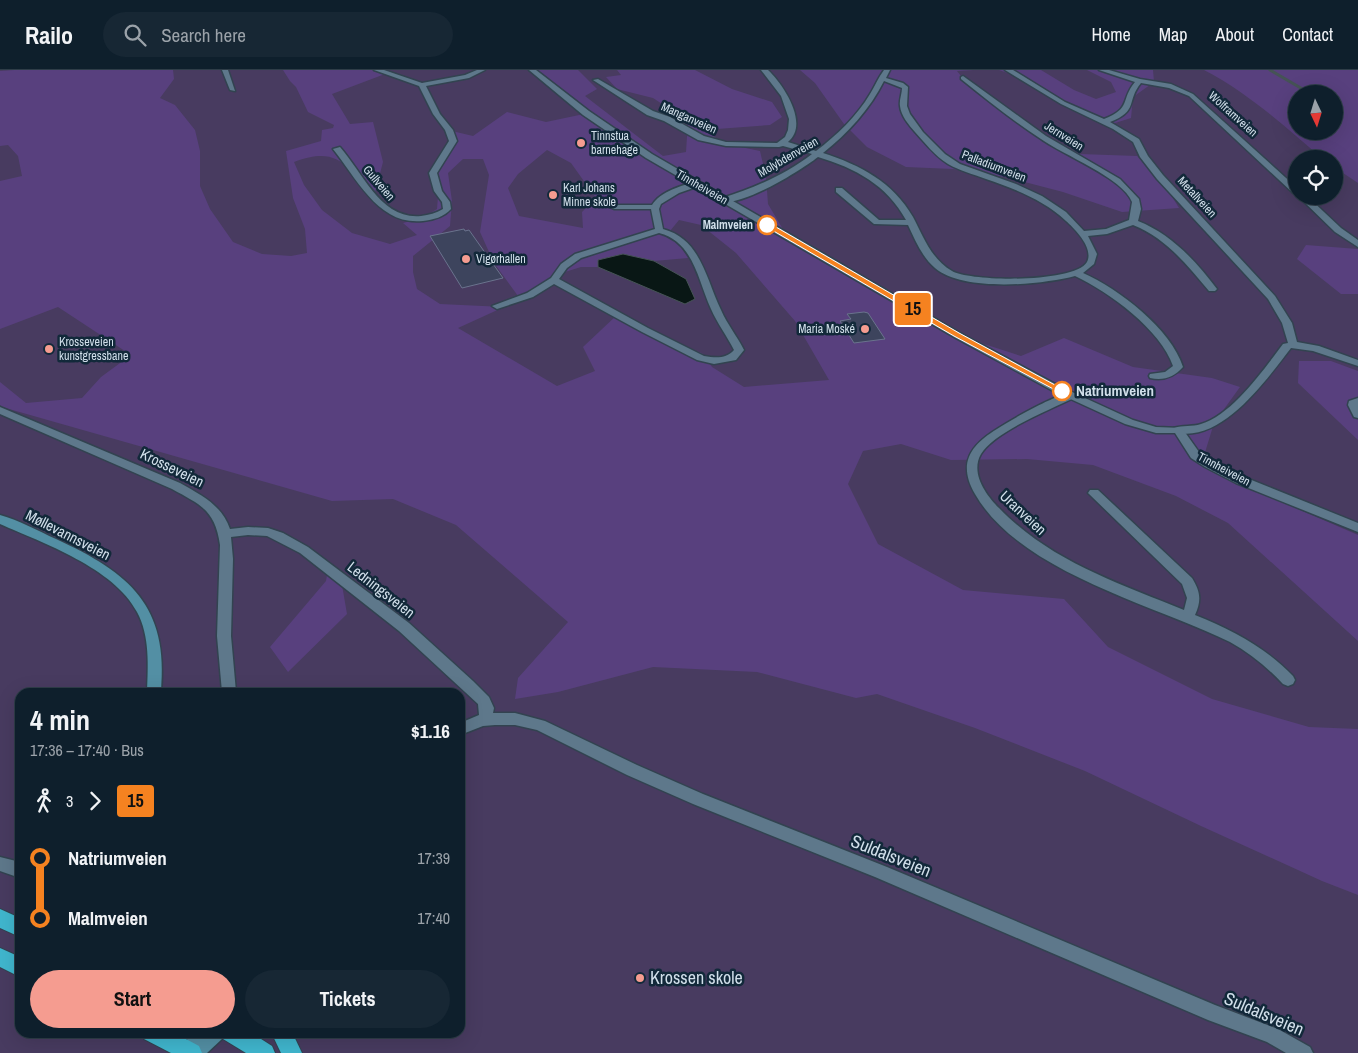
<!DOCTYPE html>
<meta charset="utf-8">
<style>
:root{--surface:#0e1f2c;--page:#172734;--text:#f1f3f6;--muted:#9ba2a9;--line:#2e3d48;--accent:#f59c90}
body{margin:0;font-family:"Archivo Narrow",sans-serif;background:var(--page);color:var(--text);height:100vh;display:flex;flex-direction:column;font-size:19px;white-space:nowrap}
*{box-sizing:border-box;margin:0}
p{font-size:16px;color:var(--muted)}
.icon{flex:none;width:28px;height:28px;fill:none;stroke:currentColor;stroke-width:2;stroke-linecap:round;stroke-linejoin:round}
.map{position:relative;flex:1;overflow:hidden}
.drawer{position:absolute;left:15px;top:618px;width:450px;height:350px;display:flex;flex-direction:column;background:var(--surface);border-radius:15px;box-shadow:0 5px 20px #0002,0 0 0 1px var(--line)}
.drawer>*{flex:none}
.badge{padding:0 10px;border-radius:4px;font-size:18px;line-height:32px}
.needle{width:32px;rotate:176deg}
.fabs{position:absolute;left:1288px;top:15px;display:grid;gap:10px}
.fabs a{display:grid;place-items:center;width:55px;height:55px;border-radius:50%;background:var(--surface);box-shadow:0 5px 20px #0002,0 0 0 1px var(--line);font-size:25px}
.map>.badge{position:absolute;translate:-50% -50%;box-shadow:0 0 0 2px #fff}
.legs{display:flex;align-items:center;gap:8px;height:55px;padding:0 15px;font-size:16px}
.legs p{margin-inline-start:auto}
.summary{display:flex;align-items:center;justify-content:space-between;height:85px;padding:0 15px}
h1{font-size:28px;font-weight:800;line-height:38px}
.cta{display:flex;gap:10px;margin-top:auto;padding:10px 15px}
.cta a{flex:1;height:58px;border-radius:30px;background:var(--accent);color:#111;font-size:20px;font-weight:800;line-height:58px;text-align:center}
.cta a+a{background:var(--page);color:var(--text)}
ul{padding:0 15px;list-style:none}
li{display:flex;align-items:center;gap:18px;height:60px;font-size:19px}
li i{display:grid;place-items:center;width:8px;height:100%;margin:0 6px;background:currentColor}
li i::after{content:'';width:12px;height:12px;margin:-6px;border:4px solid;border-radius:50%;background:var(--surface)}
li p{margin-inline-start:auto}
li:first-child i{background:linear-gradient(#0000 50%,currentColor 0)}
li:last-child i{background:linear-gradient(currentColor 50%,#0000 0)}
header{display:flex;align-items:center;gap:30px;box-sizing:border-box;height:70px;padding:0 25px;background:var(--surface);border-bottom:1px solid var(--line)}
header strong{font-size:24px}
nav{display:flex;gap:28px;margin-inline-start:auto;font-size:18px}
.search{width:350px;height:45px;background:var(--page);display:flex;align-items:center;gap:12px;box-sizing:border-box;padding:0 18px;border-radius:28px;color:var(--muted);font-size:19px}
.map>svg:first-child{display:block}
.green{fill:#483b60;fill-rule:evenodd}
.forest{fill:#58407e;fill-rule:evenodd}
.water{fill:#091715;stroke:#455355}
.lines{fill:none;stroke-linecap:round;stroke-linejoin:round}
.stream{stroke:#455355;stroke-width:3}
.building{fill:#3d445d;stroke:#6a738d}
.minor-casing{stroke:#324350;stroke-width:3}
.tertiary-casing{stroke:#324350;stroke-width:3}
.secondary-casing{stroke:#324350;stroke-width:3}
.trunk-casing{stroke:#324350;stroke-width:2}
.minor{fill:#5e788b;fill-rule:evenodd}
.tertiary{fill:#5e788b;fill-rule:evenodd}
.secondary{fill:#538fa4;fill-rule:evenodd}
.trunk{fill:#40b6ce;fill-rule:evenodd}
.line-1{fill:#f58220;stroke:#fff}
.poi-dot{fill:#f59c90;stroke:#12293a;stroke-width:2}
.stop-1-dot{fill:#fff;stroke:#f58220;stroke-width:2.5}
.labels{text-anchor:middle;stroke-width:5;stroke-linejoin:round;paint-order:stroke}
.far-street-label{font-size:12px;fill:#d1dfea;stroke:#12293a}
.far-poi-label{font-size:12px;fill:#d1dfea;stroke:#12293a;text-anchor:start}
.far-stop-label{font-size:12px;font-weight:bold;fill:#d1dfea;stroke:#12293a;text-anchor:end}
.stop-label{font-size:15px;font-weight:bold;fill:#d1dfea;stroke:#12293a;text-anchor:start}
.street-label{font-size:15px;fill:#d1dfea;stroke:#12293a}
.near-street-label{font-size:18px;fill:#d1dfea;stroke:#12293a}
.near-poi-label{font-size:18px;fill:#d1dfea;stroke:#12293a;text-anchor:start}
</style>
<header>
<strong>Railo</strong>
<div class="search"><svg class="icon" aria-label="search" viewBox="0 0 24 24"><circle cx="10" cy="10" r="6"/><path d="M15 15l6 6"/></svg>Search here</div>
<nav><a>Home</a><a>Map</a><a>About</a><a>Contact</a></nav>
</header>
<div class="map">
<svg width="1358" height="983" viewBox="0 0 1358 983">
<rect width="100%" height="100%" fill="#12293a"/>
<path class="green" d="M0,0H1358V983H0ZM1296,24H1334V61H1296ZM1296,89H1334V126H1296ZM20,622H460V962H20Z"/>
<g class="forest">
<path d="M14,0H173L174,9L160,28L175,35L195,60L200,81V116L210,139L233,172L262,184L291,186L307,183L305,159L293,128L286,81L321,71L322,60L333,58L334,55L308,42L296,17L290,11L283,0H375L385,4L332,24L350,54L373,52L383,92L373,130C347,97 340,75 294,92L304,115L322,140L352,163L390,174L417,165L403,153L422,148L437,139L439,114L433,96L448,79L452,61L473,66L507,42L546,52L584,44L578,31L538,0H578L597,19L585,26L663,86L686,82L688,51L653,28L617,19L606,7L621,5L617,0H695L732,19L772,32L782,47L770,55L717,59L710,64L726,74L760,81L766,107L768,134L784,161L824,189L923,244L984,274L1021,286L1064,268L1133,297L1212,308L1240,317L1214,353L1203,389L1238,413L1358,465V571L1228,453L1176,426L1093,395L1027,389L951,390L901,374L863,381L848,414L878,474L963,520L1064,529L1108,577L1212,629L1309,657L1358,659V825L1322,811L1201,756L1085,701L975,658L877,624L856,628L757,602L653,597L558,622L515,629L518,608L568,552L456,455L393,429L332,431L2,337L0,335V312L26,333L82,328L101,307L131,285L58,237L0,259V111L22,106L18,86L8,75L0,76V1ZM547,80L571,93L596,128L582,142L583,158L519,146L508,118L518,104ZM463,89H483L489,105L480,162L494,193L518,226L511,234L538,221L552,206L581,197H598V190L623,184L654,191L688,188L670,161L679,150L701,155L736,183L795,251L829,310L744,317L712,297L702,283L661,268L617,245L583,277L595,301L557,316L458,258L504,237L440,234L417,219L413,202V186L450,156L452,131L448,103Z"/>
<path d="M800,0H974L957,1L969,16L1058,77L1080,84L1137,86L1163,112L1179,138L1122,142L1063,122L1005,107L953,99L906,97L867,77L844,54L815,13Z"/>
<path d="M999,0H1041L1074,20L1096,29L1116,22L1111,12L1087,0H1153L1154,12L1133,27L1131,48L1115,53L1087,47L1024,9Z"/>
<path d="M1204,0H1358V113L1334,97V89H1323C1284,56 1250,24 1204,0ZM1296,24H1334V61H1296Z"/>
<path d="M1306,175L1358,179V224H1341L1297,189Z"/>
<path d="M1299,291H1331L1358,301V370L1298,313Z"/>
<path d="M327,505L342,515L347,544L288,602L270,577L326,511Z"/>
</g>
<path class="water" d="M623,184L654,191L686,209L695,229L685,234L598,197V190Z"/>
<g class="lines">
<path class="stream" d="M1270,0L1311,24"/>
</g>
<g class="building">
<path d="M464,159L465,161L469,160L503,208L462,218L430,166Z"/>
<path d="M864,242L868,243L885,269L854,273L840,251L851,249L847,244Z"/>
</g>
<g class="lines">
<defs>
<g id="minor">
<path d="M222,0H228L235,21L230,20Z"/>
<path d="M374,0H384L422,13L465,5L477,0H485L469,8L426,16L440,44L453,60L457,71L437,103L442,121L450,132L451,139C444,147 433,150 423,151C379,156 357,109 333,79L340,77C363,103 381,150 421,146C429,145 436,143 443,139L442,132L434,121L429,103L449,71L445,60L433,44L419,16Z"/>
<path d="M761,0H768C783,14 810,54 788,72L816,81C836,66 857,46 870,24C875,16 878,8 884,0H890L886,8L903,13L908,17L907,36L910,44L923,62L945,84L960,94L1016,114L1042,126L1066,142L1084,161L1106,159L1129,150L1132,132C1123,108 1063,85 1041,69C1013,51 987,30 961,9V7L963,6L1046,66L1120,109L1139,129L1141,139L1138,151C1171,164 1196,191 1217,219L1215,221H1209C1187,195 1166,168 1133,155L1107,164L1088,166L1097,184L1094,194L1083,203C1119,219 1171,259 1183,297C1174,307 1164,311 1150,308L1149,306L1150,304L1165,302L1173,296C1161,260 1109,222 1075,206C1041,215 963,222 935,198C922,187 915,170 908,155L874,154L836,122V118H842L879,150H906C887,115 855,98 818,87C800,101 745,135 722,132V128C754,118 785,105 812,84L783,76L779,77L726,76L698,70L664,51L647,45L593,10L598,9L653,41L670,47L704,66L726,72L777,73L785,67L788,60L789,49L781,26ZM884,11L902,18C902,24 899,30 900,36C901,46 909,55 915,62C925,73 935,86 948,94C960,101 973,104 986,109C1015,119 1044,130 1066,151C1075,159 1094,178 1087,192C1075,213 971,212 952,201C931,189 923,166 913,147C893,112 860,95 823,83C847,64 870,39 884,11Z"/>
<path d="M1005,0H1013L1065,32L1104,49C1132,38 1120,30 1135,12L1099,0H1109L1140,9L1171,14L1193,24L1296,117V123H1293L1189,26L1169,18L1141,13C1126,31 1139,41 1110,52L1139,69L1148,86L1163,105L1275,226L1292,253L1297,272L1319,276L1358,290V296L1313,281L1291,278C1266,310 1221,375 1174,362L1173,360L1174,358C1183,355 1192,357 1201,354C1233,344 1264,299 1283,274L1288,273L1282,253L1268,229L1157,109L1140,87L1133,72L1113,59L1061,34Z"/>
<path d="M696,112H699V116L679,123L661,134L659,139L663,159C701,169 706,209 721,240C727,254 737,266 744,280L736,290L714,294L697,290L642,262L554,214L533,227L497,239L492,236L527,223L551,208L561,194L575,184L655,159L651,139H614L610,137L611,135H652C660,122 682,115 696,112ZM659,163C694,172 698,211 711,239C717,253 727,266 734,280C726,289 716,288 704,286L648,258L559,209L567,198L581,188Z"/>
<path d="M1298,126H1307L1341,158L1358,170V177L1335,162Z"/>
<path d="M1072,322L1077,325L1076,327C1052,339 995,361 981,384C970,403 986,425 999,438C1050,491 1118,513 1184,540L1187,528L1182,514L1088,423L1090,420H1098L1192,508C1200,521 1202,530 1195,545C1232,560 1265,577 1293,606L1295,610L1293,614L1288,616L1283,614C1267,597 1250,583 1230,572C1152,534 1020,502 975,424C957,393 971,375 997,359C1014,348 1053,326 1072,322Z"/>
<path d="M1358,328V348L1354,347L1348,335L1349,331Z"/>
<path d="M0,337L180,413C201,425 222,435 230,459L248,457L268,458L283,463L308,477L409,553L473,611L489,627L494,638L493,643H515L545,651L637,695L703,724L887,797L1215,935L1278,959L1310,977L1313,983H1286L1267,972L1208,950L875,807L693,734L627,705L537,660L515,655H495L483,656L460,665V653L479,645L478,634L399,561L300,483L267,466L248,465L231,467L233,489L231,566L236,622H222L217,566L220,475C215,440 201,435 172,419L0,344Z"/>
<path d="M0,787L20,792V808L0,801Z"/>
</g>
<path id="tertiary" d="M529,0H536L589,41L652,84L960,263L1061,317L1133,350L1156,357L1182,358L1199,382L1213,391L1244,407L1358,453V462L1236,413L1205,397L1191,388L1175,363H1156L1125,354L1053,321L954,267L646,88L583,45Z"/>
<g id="secondary">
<path d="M0,445C19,450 38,461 56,469C130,503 169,536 161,622H147C148,596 150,566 137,542C114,498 43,473 0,454Z"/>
<path d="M189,962H226L223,968L207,983H184Z"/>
</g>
<g id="trunk">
<path d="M0,839L20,848V867L0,858Z"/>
<path d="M0,878L20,887V907L0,897Z"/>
<path d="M141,962H173L199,976L202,983H171L144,969Z"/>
<path d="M220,962H250L272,976L275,983H246L223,969Z"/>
<path d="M271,962H292L302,983H281Z"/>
</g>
</defs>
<use href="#minor" class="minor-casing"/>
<use href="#tertiary" class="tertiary-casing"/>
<use href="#secondary" class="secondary-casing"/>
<use href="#trunk" class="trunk-casing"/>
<use href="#minor" class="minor"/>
<use href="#tertiary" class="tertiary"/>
<use href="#secondary" class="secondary"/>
<use href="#trunk" class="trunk"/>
</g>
<path class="line-1" d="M765,153H769L959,263L1066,321L1059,322L954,266L765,156Z"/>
<g class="poi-dot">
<circle cx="581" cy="73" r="5"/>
<circle cx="553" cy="125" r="5"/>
<circle cx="466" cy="189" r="5"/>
<circle cx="865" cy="259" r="5"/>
<circle cx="49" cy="279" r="5"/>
<circle cx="640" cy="908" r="5"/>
</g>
<g class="stop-1-dot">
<circle cx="767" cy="155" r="9"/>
<circle cx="1062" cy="321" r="9"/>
</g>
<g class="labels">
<g class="far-street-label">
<text transform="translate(1233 44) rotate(42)" y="4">Wolframveien</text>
<text transform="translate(689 48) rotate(24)" y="4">Manganveien</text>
<text transform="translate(1064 66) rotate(32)" y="4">Jernveien</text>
<text transform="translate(788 87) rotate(-30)" y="4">Molybdenveien</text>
<text transform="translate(994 96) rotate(21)" y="4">Palladiumveien</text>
<text transform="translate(379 113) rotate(50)" y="4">Gullveien</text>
<text transform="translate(702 117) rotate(30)" y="4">Tinnheiveien</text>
<text transform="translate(1197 127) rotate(47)" y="4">Metallveien</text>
<text transform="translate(1224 399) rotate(28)" y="4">Tinnheiveien</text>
</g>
<g class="far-poi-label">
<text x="591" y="70">Tinnstua<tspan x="591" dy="14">barnehage</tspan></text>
<text x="563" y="122">Karl Johans<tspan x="563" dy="14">Minne skole</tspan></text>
<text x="476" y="193">Vigørhallen</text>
<text x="855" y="263" text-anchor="end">Maria Moské</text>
<text x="59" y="276">Krosseveien<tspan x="59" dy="14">kunstgressbane</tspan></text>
</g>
<g class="far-stop-label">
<text x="753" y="159">Malmveien</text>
</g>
<g class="stop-label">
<text x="1076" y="326">Natriumveien</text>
</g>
<g class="street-label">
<text transform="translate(172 398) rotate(26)" y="5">Krosseveien</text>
<text transform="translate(1023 443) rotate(43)" y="5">Uranveien</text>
<text transform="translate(68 465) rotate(27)" y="5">Møllevannsveien</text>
<text transform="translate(381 520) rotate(38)" y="5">Ledningsveien</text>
</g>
<g class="near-street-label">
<text transform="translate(891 786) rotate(22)" y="6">Suldalsveien</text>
<text transform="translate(1264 944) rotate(23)" y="6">Suldalsveien</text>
</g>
<g class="near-poi-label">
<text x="650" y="914">Krossen skole</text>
</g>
</g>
</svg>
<div class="fabs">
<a><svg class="needle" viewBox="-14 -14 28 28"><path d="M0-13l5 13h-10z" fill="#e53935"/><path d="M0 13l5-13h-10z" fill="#9ba2a9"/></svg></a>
<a><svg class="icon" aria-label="locate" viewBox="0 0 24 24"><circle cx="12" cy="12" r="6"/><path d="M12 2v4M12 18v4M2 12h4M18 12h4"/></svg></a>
</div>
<b class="badge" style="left:913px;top:239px;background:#f58220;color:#111">15</b>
<section class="drawer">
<div class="summary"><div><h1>4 min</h1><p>17:36 – 17:40 · Bus</p></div><b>$1.16</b></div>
<div class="legs"><svg class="icon" aria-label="walk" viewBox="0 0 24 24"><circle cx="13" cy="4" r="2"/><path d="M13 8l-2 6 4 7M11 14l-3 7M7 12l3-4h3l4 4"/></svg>3<svg class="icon" aria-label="forward" viewBox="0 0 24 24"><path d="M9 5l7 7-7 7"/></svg><b class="badge" style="background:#f58220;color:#111">15</b></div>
<ul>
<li><i style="color:#f58220"></i><b>Natriumveien</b><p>17:39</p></li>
<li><i style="color:#f58220"></i><b>Malmveien</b><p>17:40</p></li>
</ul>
<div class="cta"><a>Start</a><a>Tickets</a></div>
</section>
</div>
